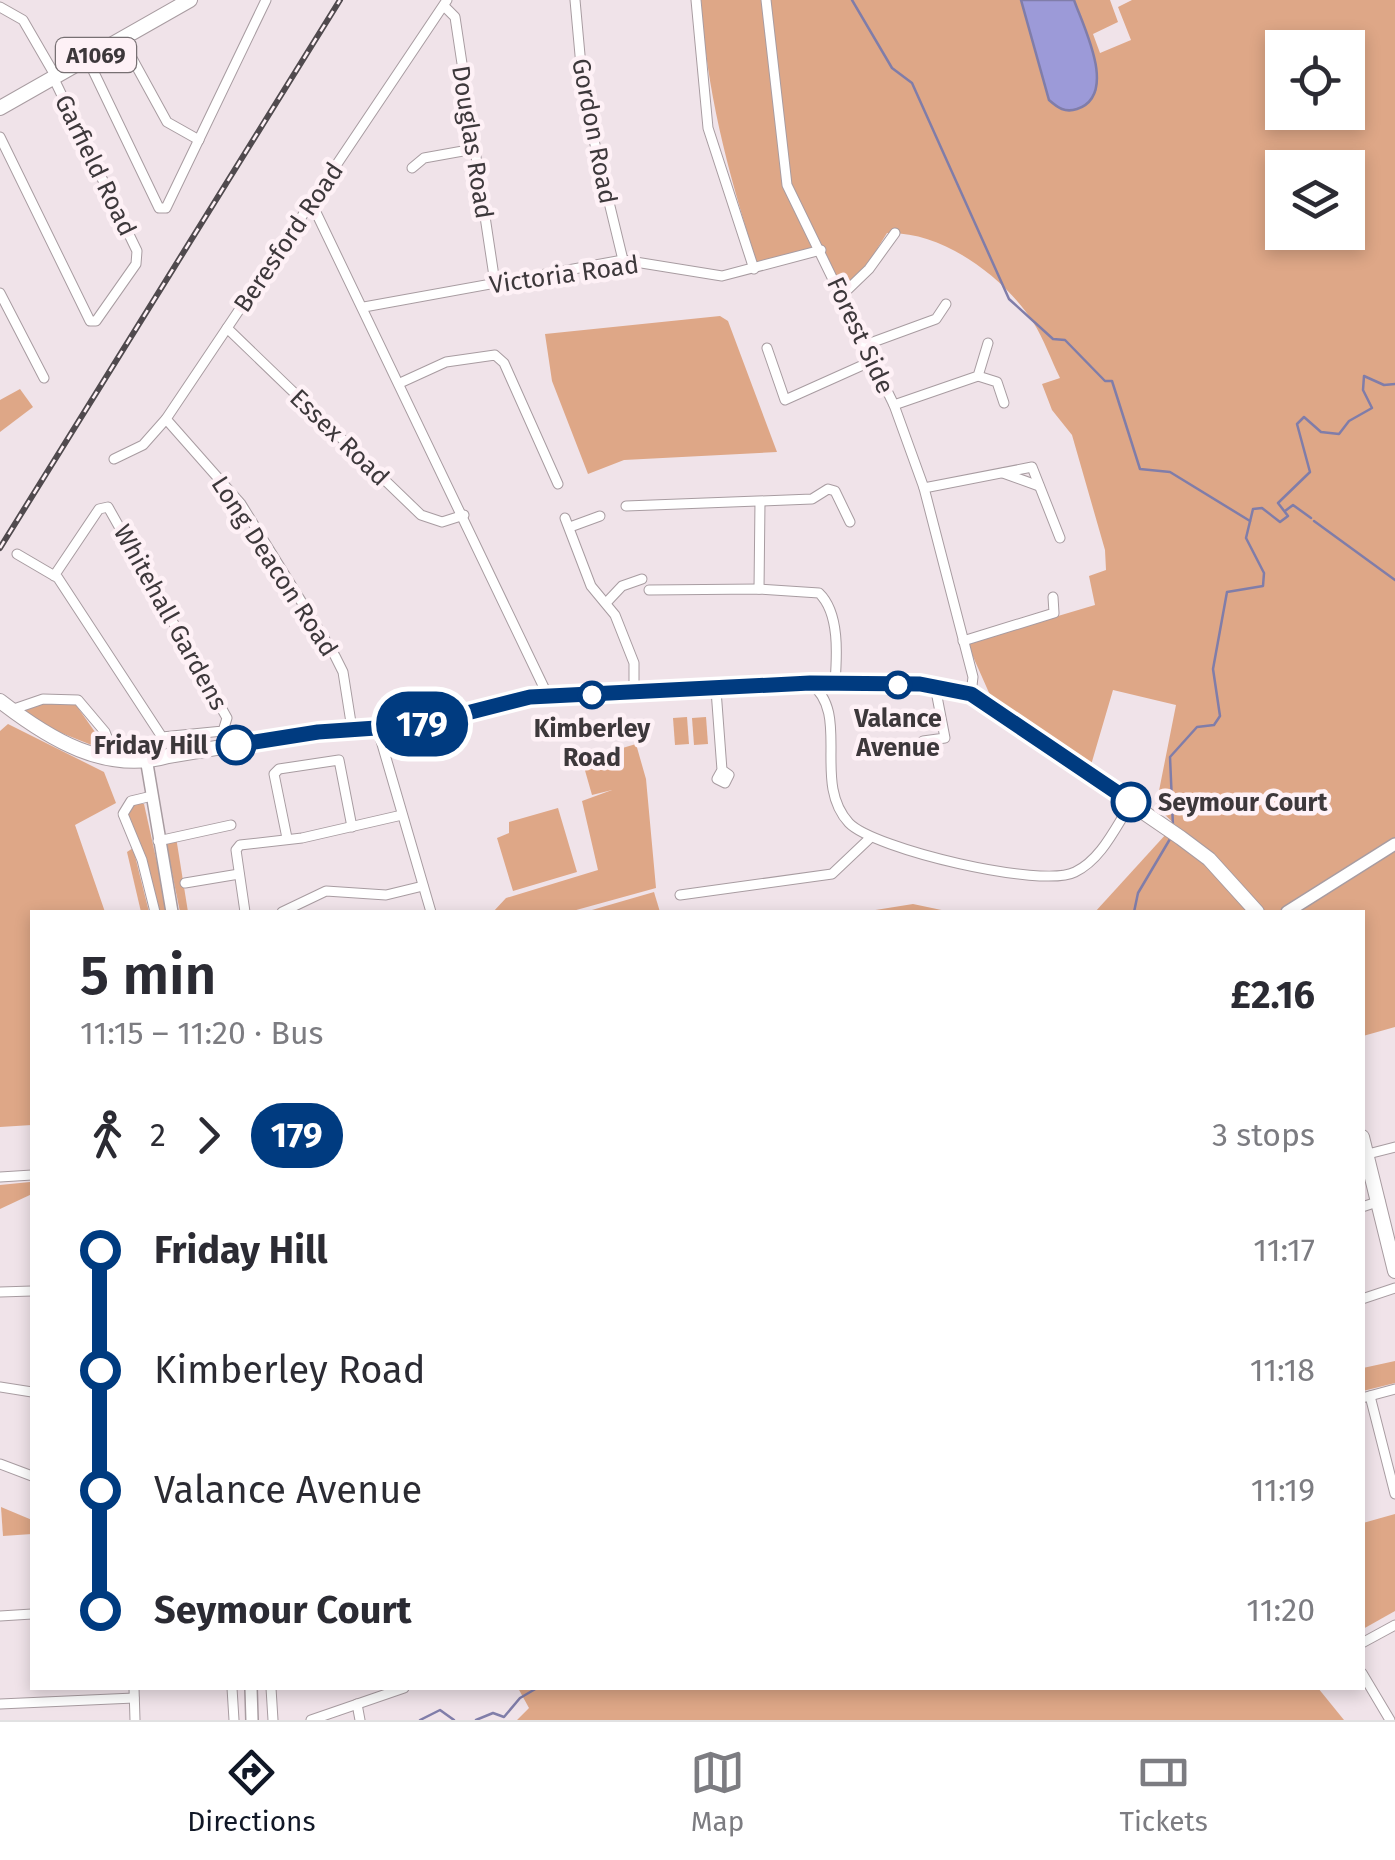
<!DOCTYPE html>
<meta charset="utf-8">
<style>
:root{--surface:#fff;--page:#f7f7f7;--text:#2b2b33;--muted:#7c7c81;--line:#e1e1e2;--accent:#111827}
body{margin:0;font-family:"Fira Sans",sans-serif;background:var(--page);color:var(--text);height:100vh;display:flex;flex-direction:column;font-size:38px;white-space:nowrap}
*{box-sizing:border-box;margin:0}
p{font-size:32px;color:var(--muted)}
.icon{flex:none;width:55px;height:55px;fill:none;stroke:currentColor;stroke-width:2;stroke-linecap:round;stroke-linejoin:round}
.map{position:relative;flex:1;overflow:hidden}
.sheet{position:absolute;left:30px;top:910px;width:1335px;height:780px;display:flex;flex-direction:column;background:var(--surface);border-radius:0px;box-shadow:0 5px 15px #0003}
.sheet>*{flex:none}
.badge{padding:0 20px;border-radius:32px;font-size:35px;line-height:65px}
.controls{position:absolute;left:1265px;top:30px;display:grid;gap:20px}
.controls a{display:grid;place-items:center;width:100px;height:100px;border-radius:0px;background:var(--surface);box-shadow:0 5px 15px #0003;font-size:50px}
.map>.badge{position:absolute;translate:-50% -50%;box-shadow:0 0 0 5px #fff}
.legs{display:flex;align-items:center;gap:15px;height:110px;padding:0 50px;font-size:32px}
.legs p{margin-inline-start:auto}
.head{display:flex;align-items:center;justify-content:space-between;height:170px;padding:0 50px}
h1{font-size:55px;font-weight:600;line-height:75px}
ul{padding:0 50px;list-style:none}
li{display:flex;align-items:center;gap:35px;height:120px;font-size:38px}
li i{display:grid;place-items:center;width:15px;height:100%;margin:0 12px;background:currentColor}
li i::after{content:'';width:25px;height:25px;margin:-12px;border:8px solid;border-radius:50%;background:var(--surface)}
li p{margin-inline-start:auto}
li:first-child i{background:linear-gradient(#0000 50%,currentColor 0)}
li:last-child i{background:linear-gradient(currentColor 50%,#0000 0)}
.tabs{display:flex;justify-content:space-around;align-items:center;height:140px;border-top:2px solid var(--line);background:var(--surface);font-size:28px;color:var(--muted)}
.tabs a{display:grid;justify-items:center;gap:5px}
.tabs .active{color:var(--accent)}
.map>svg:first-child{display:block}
.green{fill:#dea787;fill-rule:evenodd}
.water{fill:#9c9ad8;stroke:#807da9;stroke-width:2.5}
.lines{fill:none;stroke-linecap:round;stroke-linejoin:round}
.stream{stroke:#807da9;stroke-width:2.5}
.street-casing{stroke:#a89ca1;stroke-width:11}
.secondary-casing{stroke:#a89ca1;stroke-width:14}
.primary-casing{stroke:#a89ca1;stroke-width:16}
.street{stroke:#fff;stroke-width:9}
.secondary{stroke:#fff;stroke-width:11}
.primary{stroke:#fff;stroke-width:14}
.rail-casing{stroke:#504a4e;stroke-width:6}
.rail{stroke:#fef1f6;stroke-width:2.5;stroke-dasharray:8;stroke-linecap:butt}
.line-1-casing{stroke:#fff;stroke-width:22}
.line-1{stroke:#003b80;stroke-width:15}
.stop-1-dot{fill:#fff;stroke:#003b80;stroke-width:5}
.labels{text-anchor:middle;stroke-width:9;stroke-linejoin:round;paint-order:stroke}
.shield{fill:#fef1f6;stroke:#777073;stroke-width:2.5}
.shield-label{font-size:22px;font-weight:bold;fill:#3d383b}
.street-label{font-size:25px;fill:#3d383b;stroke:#fef1f6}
.stop-label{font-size:25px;font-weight:bold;fill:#3d383b;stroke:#fef1f6}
</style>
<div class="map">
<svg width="1395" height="1720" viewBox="0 0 1395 1720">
<rect width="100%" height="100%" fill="#f0e3e9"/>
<g class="green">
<path d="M701,0H1110L1118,22L1093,34L1100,53L1131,40L1118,7L1132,0H1395V1027L1363,1036L1362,912H1264L1156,806L1176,705L1113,690L1091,765L990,695L967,643L1095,605L1089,576L1106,570L1105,550L1072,435L1052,410L1042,384L1060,378C1051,360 1044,339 1033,322C1003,276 942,231 887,233L864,270L841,292L823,246L757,263C729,176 706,91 701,0ZM1282,48H1348V112H1282ZM1282,168H1348V232H1282Z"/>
<path d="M720,316L728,321L777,452L624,460L588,474L552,381L545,334Z"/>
<path d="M20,389L33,407L0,432V400Z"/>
<path d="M44,703L76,705L109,752L44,726L20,710Z"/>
<path d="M687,717L689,744L675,745L673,718Z"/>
<path d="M706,717L708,744L694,745L692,718Z"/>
<path d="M8,724L104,772L116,803L75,825L105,912H32V1125L0,1127V731Z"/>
<path d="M636,744L646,779L656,888L569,912H493L506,898L598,870L582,801L612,790L592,795L582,760Z"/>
<path d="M130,804H144L168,912H157L125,820Z"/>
<path d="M558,808L577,872L513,891L497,838L509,833V822Z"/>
<path d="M1167,833L1202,856L1251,912H1095Z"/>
<path d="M176,837L188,912H180L165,838Z"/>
<path d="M133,848L149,912H141L127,852Z"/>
<path d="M654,892L660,912H585Z"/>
<path d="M913,904L951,912H863Z"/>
<path d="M30,1182L32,1194L0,1209V1185Z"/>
<path d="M1395,1361V1383L1363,1391V1368Z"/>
<path d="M1,1507L32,1520V1534L3,1536Z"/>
<path d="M1395,1514V1611L1363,1629V1523Z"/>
<path d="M518,1688H1318L1344,1720H517L529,1708Z"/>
</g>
<path class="water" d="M1021,0H1074C1083,26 1119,95 1077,109C1065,113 1058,108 1049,100Z"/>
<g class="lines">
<g class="stream">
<path d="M852,0L892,68L912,83L1009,299L1053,339L1065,340L1105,381H1112L1140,469L1170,472L1250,521"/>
<path d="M1285,511L1293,505L1311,518"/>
<path d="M1314,521L1395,580"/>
<path d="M1173,826L1170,757L1197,727L1214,725L1220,716L1213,669L1227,592L1263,586L1264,573L1246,538L1253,509L1262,508L1280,522L1288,516L1278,503L1310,472L1297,424L1304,417L1321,432L1339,434L1349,421L1372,408L1363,390L1364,376L1384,385L1395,384"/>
<path d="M1134,912L1138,893L1170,839"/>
<path d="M420,1720L440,1710L454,1720"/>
<path d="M476,1720L493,1713L504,1717L520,1698L537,1688"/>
</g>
<defs>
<g id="street">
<path d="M575,0L584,99L623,260"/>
<path d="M696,0L708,128L754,269"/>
<path d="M766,0L787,185L894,405L924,488L973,677L971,694"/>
<path d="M444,6L455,17L495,283"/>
<path d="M0,7L23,20L56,77"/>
<path d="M122,40L167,122L199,140"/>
<path d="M88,60L159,208H166L266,0"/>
<path d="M0,137L90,321H96L136,264L137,251L54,79"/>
<path d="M412,168L424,158L474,149"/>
<path d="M311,202L548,696"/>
<path d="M0,293L44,378"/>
<path d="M842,295L869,269L895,233"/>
<path d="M364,307L623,260L722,276L821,250"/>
<path d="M227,328L421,515L442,522L464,515"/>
<path d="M865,345L936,319L946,304"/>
<path d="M767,348L785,400L872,361"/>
<path d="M978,376L997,382L1004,403"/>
<path d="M400,383L446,362L495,355L504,363L558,484"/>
<path d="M894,405L978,376L988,343"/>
<path d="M166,419L241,504L335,656L343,672L352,729"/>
<path d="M114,459L143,445L166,419L447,0"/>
<path d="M1003,473L1039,486"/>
<path d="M924,488L1032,467L1060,538"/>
<path d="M626,506L812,499L828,489L835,491L850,522"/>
<path d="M565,518L591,586L615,615L634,663V694"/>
<path d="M570,527L600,516"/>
<path d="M17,554L58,578L162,737L223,731L227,718L108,507L99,509L54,576"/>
<path d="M759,589L760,502"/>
<path d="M649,590L759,589L819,593C840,613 837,656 835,683"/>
<path d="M606,603L622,586L642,579"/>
<path d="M963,641L1054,613L1053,597"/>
<path d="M810,683C852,714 811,782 849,823C874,849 1042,889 1075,872C1102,859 1116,826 1132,802"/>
<path d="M716,690L722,770L729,775L725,783L717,779L722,770"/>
<path d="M11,710L43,699L78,700L105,732L116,760"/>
<path d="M377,727L431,912"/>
<path d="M889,750L915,751L923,741L945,738L935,686"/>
<path d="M152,796L131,801L123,814L142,860L155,912"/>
<path d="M287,838L274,774L279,769L339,760L352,827"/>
<path d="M158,841L231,825"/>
<path d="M185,883L239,874"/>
<path d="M680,895L832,874L870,838"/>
<path d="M245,912L236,850L240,845L302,838L402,815"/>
<path d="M282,912L326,891L386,895L423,886"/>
<path d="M1368,1154L1395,1147"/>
<path d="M0,1177L32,1175"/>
<path d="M1362,1207L1380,1201"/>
<path d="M0,1292L32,1291"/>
<path d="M1362,1299L1395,1288"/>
<path d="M0,1387L32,1392"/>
<path d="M1370,1396L1395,1494"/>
<path d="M1362,1398L1395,1389"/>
<path d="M0,1464L32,1476"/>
<path d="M0,1616L32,1614"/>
<path d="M1362,1643L1395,1625"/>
<path d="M1362,1673L1390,1720"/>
<path d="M134,1688L135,1720"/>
<path d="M232,1688L234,1720"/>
<path d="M271,1688L273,1720"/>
<path d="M0,1704L134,1698"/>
<path d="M357,1704L360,1720"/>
<path d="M311,1720L404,1688"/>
</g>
<g id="secondary">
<path d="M147,764L172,912"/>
<path d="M1287,912L1395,844"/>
<path d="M251,1688L252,1720"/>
</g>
<g id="primary">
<path d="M0,108L190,0"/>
<path d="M0,701C49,739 106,774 168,756L318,731L420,725L530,697L810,683L920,684L971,694L1181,838L1209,859L1257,912"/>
<path d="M1362,1137L1395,1271"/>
</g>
</defs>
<use href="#street" class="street-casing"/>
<use href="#secondary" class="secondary-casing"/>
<use href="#primary" class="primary-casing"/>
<use href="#street" class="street"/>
<use href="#secondary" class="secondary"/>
<use href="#primary" class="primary"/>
<defs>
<path id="rail" d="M0,548L340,0"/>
</defs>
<use href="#rail" class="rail-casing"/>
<use href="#rail" class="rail"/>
</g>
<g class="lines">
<defs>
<path id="line-1" d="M236,745L318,732L420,725L530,697L810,683L920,684L971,694L1131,802"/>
</defs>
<use href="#line-1" class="line-1-casing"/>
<use href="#line-1" class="line-1"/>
</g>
<g class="stop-1-dot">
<circle cx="898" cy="685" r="12"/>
<circle cx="592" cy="695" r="12"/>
<circle cx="236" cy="745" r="18"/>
<circle cx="1131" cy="802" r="18"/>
</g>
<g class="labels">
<rect class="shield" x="56" y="38" width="80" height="34" rx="8"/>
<g class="shield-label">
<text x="96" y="63">A1069</text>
</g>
<g class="street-label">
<text transform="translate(595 131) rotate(79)" y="9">Gordon Road</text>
<text transform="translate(473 142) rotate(81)" y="9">Douglas Road</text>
<text transform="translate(96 165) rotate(64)" y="9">Garfield Road</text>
<text transform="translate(288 237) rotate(-56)" y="9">Beresford Road</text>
<text transform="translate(564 274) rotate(-8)" y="9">Victoria Road</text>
<text transform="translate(861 335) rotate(65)" y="9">Forest Side</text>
<text transform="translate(340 437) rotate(44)" y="9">Essex Road</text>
<text transform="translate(275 566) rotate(57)" y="9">Long Deacon Road</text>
<text transform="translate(171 617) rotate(61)" y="9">Whitehall Gardens</text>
</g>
<g class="stop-label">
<text x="898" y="727">Valance<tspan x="898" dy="29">Avenue</tspan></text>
<text x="592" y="737">Kimberley<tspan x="592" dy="29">Road</tspan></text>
<text x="208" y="754" text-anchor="end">Friday Hill</text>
<text x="1158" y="811" text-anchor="start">Seymour Court</text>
</g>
</g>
</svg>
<div class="controls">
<a><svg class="icon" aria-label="locate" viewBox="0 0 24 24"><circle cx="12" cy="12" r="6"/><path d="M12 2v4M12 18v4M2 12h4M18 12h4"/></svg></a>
<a><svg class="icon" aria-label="layers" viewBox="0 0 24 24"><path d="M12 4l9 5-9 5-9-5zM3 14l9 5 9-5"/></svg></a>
</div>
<b class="badge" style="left:422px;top:724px;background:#003b80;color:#fff">179</b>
<section class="sheet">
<div class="head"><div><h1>5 min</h1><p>11:15 – 11:20 · Bus</p></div><b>£2.16</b></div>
<div class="legs"><svg class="icon" aria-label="walk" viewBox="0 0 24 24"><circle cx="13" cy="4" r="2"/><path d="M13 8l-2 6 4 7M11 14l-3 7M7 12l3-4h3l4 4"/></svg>2<svg class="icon" aria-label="forward" viewBox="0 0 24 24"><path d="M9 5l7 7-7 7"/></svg><b class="badge" style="background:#003b80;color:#fff">179</b><p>3 stops</p></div>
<ul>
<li><i style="color:#003b80"></i><b>Friday Hill</b><p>11:17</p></li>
<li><i style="color:#003b80"></i><span>Kimberley Road</span><p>11:18</p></li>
<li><i style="color:#003b80"></i><span>Valance Avenue</span><p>11:19</p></li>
<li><i style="color:#003b80"></i><b>Seymour Court</b><p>11:20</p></li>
</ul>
</section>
</div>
<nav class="tabs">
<a class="active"><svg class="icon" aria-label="directions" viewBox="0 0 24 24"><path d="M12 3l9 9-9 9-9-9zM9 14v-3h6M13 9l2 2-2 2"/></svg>Directions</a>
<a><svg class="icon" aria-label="map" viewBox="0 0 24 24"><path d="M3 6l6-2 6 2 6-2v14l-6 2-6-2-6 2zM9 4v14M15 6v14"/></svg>Map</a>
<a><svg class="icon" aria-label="tickets" viewBox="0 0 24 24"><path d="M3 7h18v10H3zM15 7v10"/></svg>Tickets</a>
</nav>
